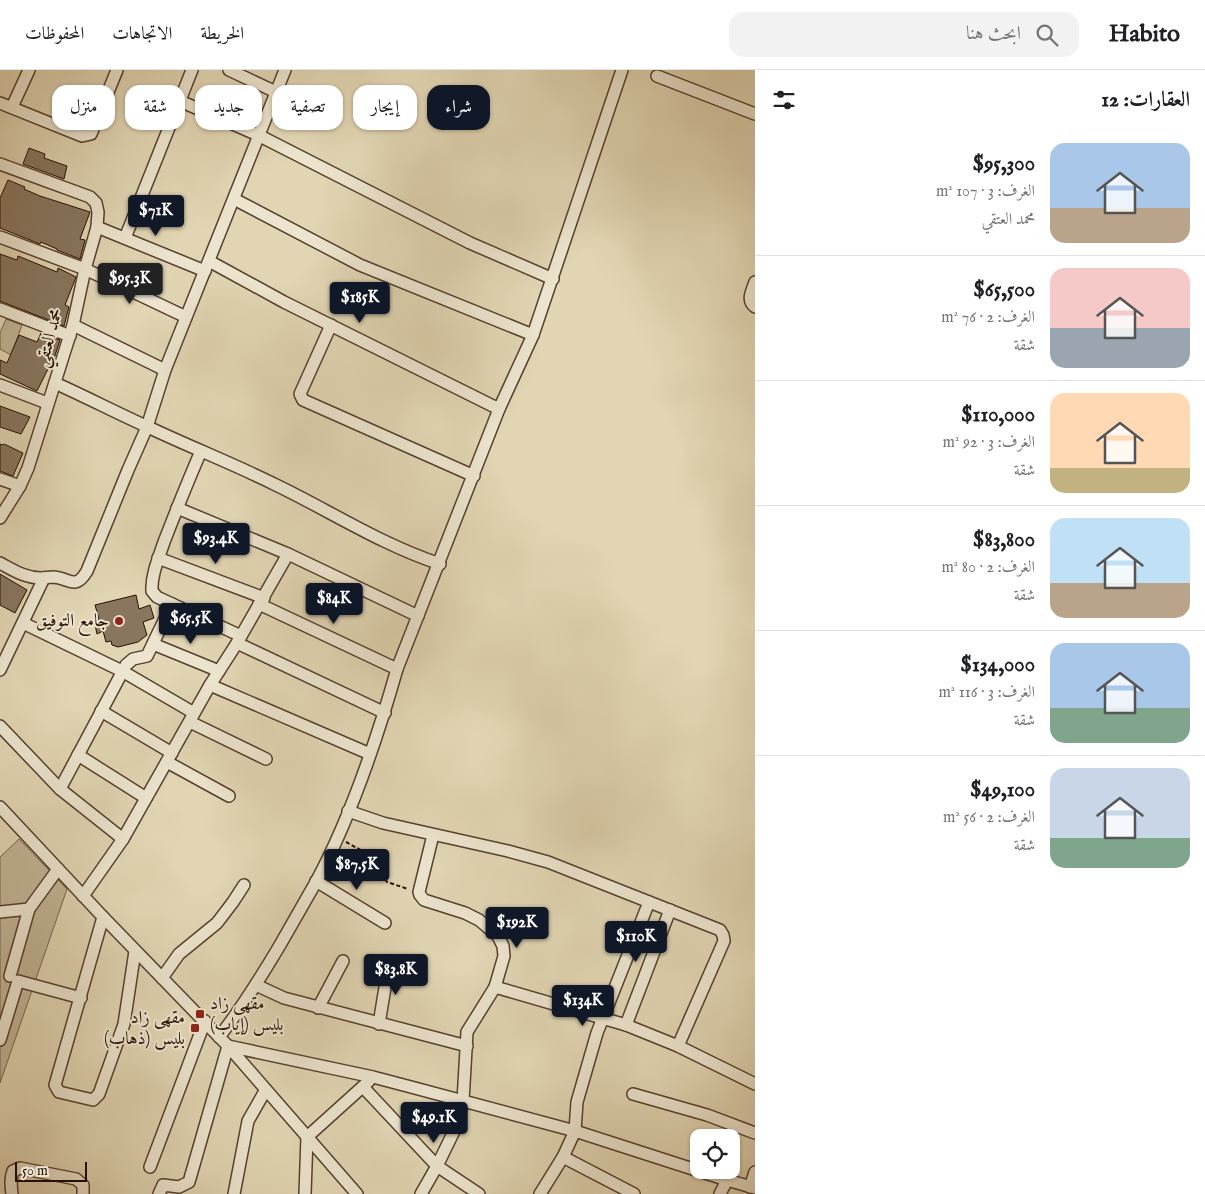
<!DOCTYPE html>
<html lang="ar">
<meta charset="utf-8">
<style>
:root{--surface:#fff;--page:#f2f2f2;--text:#202124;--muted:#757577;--line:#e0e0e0;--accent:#111827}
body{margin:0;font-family:"IM FELL English",Amiri,serif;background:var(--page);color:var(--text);direction:rtl;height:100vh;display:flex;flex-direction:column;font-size:19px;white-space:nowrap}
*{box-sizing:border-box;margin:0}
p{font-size:16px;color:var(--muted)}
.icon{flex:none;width:28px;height:28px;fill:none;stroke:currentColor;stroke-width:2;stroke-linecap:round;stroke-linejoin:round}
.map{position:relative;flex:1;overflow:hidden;direction:ltr}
.details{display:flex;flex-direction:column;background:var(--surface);width:450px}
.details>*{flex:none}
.hud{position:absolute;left:15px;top:15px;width:475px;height:45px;direction:rtl;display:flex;gap:10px}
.controls{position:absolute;left:690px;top:1059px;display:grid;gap:10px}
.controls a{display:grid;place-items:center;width:50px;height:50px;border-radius:10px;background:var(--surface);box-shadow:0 1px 4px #0004;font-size:25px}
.scale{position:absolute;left:15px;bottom:12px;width:72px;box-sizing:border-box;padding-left:5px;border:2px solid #270f02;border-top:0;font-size:14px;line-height:18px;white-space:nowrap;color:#270f02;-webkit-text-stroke:4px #ece4ce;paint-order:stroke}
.price{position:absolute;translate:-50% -42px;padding:0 11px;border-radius:5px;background:var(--accent);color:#fff;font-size:16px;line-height:32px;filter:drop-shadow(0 1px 2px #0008)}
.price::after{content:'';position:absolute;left:50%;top:30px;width:15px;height:11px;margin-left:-8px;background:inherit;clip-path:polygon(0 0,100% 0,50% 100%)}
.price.selected{background:#222;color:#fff}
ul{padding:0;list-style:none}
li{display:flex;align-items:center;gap:15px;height:125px;padding:0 15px}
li+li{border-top:1px solid var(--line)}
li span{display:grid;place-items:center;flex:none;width:140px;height:100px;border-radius:15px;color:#555}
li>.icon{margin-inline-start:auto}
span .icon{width:60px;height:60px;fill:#fffc;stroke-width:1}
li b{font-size:21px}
h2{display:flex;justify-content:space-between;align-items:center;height:60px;padding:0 15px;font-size:21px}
.tag{padding:0 18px;border-radius:15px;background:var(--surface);box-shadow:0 1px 4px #0004;font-size:18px;line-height:45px}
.tag.selected{background:var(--accent);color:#fff}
header{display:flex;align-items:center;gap:30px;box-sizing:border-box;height:70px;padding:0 25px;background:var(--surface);border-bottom:1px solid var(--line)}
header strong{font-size:24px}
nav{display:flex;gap:28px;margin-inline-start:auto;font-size:18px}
.search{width:350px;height:45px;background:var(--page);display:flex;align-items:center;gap:12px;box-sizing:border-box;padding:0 18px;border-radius:15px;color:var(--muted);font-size:19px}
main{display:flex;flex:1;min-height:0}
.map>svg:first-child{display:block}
.green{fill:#c1b395;stroke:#74614c}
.building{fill:#88765e;stroke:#270f02}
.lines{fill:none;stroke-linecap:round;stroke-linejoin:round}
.minor-casing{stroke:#56402e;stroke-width:14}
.path{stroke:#270f02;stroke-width:2;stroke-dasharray:4 2.5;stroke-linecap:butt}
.minor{stroke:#ece4ce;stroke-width:11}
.poi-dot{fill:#8f2418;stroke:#ece4ce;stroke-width:2}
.labels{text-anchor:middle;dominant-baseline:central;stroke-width:4;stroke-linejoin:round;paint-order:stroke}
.street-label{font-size:18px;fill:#270f02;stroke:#ece4ce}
.poi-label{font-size:18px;fill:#270f02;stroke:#ece4ce;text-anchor:end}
</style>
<header>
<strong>Habito</strong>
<div class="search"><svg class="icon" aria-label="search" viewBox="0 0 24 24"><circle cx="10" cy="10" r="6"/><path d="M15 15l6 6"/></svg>ابحث هنا</div>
<nav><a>الخريطة</a><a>الاتجاهات</a><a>المحفوظات</a></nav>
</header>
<main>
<section class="details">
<h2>العقارات: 12<svg class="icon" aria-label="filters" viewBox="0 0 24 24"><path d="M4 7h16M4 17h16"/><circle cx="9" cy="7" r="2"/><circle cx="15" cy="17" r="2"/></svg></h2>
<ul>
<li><span style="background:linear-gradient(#a9c7e8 65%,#b9a48a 0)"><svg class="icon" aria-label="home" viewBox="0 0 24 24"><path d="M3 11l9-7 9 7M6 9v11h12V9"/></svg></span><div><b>$95,300</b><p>الغرف: 3 · 107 m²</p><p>محمد العتقي</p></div></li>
<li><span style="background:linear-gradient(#f6c9c9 60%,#9aa5b1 0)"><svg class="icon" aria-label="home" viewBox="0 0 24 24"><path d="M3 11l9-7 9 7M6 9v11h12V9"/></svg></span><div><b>$65,500</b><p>الغرف: 2 · 76 m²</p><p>شقة</p></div></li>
<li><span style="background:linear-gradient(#ffd9b3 75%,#c2b280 0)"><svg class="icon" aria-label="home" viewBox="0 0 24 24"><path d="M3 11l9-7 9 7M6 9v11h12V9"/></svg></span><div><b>$110,000</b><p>الغرف: 3 · 92 m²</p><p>شقة</p></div></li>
<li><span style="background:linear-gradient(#bfe0f5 65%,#b9a48a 0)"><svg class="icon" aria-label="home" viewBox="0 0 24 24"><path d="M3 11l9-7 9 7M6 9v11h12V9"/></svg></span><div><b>$83,800</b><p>الغرف: 2 · 80 m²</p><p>شقة</p></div></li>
<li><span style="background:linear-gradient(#a9c7e8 65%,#7fa58c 0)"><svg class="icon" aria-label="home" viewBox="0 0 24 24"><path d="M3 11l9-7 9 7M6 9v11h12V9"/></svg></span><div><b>$134,000</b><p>الغرف: 3 · 116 m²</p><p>شقة</p></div></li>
<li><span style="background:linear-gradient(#c9d6e8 70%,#7fa58c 0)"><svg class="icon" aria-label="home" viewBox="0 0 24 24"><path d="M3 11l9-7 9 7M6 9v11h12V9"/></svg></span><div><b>$49,100</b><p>الغرف: 2 · 56 m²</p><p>شقة</p></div></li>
</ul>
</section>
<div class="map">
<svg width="755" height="1124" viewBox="0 0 755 1124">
<rect width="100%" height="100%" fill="#e1d5b3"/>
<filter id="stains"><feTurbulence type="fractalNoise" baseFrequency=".004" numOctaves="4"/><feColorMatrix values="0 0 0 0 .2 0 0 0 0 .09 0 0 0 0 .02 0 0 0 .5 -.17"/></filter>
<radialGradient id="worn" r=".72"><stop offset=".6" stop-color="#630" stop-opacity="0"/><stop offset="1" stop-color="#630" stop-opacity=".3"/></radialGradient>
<g class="green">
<polygon points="6,249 22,255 11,285 0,279 0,263"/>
<polygon points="19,769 67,819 0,1013 0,787"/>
</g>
<g class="building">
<polygon points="29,78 45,84 44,88 67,96 64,109 23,94"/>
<polygon points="8,110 25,117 24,119 40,126 90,142 80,169 85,170 80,189 57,180 57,179 41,172 40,174 0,158 0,128"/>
<polygon points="0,184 17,190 18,186 57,202 58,198 76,207 65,235 69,237 64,256 0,231"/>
<polygon points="41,263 60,270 51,298 49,297 37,321 0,304 0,290 7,293 19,265 37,272"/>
<polygon points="0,336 30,347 21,364 0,357"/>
<polygon points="0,374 3,375 4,374 23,383 13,406 0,401"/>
<polygon points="0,504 27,520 15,543 0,535"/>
<polygon points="136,525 139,539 150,535 154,548 143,552 147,565 138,572 118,577 112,575 111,571 106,572 103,561 97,564 94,550 99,549 95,535"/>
</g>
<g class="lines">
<defs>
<g id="minor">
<polyline points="229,0 276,22"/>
<polyline points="657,6 755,44"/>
<polyline points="180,31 258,65 470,173 553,209"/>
<polyline points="0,33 82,66 91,64 117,0"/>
<polyline points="12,37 29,0"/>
<polyline points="0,94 90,127 96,133 98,142 97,157 85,199 73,255 28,398 20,416 0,448"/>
<polyline points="234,129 360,195 533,265"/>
<polyline points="97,157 205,201"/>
<polyline points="0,167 85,199 186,247"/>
<polyline points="125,168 192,0"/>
<polyline points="209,191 284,232 499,339"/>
<path d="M755,212C752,221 746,230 755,237"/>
<polyline points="0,239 70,266"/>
<polyline points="73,255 165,300"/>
<polyline points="331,255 300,324 303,330 474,406"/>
<path d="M55,313C86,327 117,343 148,357C190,377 234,394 276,415C330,441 382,475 440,494"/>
<polyline points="0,315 47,333"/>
<path d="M201,381C188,411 176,441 164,472C159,487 151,505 152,521L157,527L241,566"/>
<polyline points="0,409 20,416"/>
<polyline points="177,438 288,484 418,546"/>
<polyline points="158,488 264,528"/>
<path d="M0,493C13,500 25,508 41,508C45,508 49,507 53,507C70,508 75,521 87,501L128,400L147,357L165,300L285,0"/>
<polyline points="259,534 397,599"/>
<polyline points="23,553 122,601 194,643"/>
<polyline points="237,573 385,643"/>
<polyline points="153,574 219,601"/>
<polyline points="0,600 44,508"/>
<polyline points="210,615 370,684"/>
<polyline points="101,641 172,683"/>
<polyline points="190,652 266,689"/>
<polyline points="0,656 60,719 123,769"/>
<polyline points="78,685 146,728"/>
<polyline points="167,692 229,726"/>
<polyline points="60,719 126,595 133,589 147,586 172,534"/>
<polyline points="0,737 103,847 228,976 357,1124"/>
<polyline points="348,741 383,753 508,781 548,792 720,860 723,865 724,871 678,976"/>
<polyline points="316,811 385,853"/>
<polyline points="83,826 123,769 210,615 237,573 288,484"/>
<polyline points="0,842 29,839"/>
<polyline points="103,847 55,1015 59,1022 93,1030 99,1024 124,954 135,881"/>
<polyline points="10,906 29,839 58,799"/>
<polyline points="162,908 179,884 217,853 233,832 244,815"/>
<polyline points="256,915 284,928 467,976"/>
<polyline points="495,917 626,955 678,976 755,1014"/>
<polyline points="318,938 343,891"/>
<polyline points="379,954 389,893"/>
<polyline points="626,955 670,840"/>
<path d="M219,967C242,938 261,907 280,875C292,854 304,833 316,812C350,749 377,669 397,599L499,339L533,265L622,0"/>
<polyline points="0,970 18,911 81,928"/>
<polyline points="363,1017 437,1096 479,1124"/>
<polyline points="633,1024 707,1045 755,1063"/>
<polyline points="563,1087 634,1124"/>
<polyline points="150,1097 205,951"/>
<polyline points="750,1117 755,1102"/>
<path d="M12,1124C11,1116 10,1109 13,1101L20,1098L76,1109L83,1115V1124"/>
<polyline points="159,1124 163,1115 179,1117 189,1112 228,976 373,1007 411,1017 575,1061 727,1110 755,1118"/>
<polyline points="234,1124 248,1051 265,1021"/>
<polyline points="305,1124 307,1067 369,1011"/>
<polyline points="421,1124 437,1096 457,1055 463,1031 467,962 495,917 504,886 503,876 498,866 479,850 465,843 424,830 420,825 419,822 433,765"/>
<polyline points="540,1124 563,1087 575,1061 577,1032 597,963 649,832"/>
<polyline points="720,1124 727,1110"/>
</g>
</defs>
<use href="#minor" class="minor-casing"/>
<polyline class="path" points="346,772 379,790 382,795 383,806 387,812 408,819"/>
<use href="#minor" class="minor"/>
</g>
<g class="poi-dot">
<circle cx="119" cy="551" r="5"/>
<rect x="195" y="939" width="10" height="10" rx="2.5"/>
<rect x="190" y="953" width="10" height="10" rx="2.5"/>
</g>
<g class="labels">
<g class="street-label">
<text transform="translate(50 268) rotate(-74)">محمد العتقي</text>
</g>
<g class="poi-label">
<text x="109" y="551">جامع التوفيق</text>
<text x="210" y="934" text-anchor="start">مقهى زاد<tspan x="210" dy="21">بليس (إياب)</tspan></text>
<text x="185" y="948">مقهى زاد<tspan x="185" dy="21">بليس (ذهاب)</tspan></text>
</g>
</g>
<rect width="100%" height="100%" filter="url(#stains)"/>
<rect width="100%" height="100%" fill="url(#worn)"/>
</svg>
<div class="controls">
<a><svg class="icon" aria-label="locate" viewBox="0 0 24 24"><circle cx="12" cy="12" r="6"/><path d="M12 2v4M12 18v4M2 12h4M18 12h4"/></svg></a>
</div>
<div class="scale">50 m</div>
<b class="price" style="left:156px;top:167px">$71K</b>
<b class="price selected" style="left:130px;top:235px">$95.3K</b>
<b class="price" style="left:360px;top:254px">$185K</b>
<b class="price" style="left:216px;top:495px">$93.4K</b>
<b class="price" style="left:334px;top:555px">$84K</b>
<b class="price" style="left:191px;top:575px">$65.5K</b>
<b class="price" style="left:357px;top:821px">$87.5K</b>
<b class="price" style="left:517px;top:879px">$192K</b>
<b class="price" style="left:636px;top:893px">$110K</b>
<b class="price" style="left:396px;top:926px">$83.8K</b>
<b class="price" style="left:583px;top:957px">$134K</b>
<b class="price" style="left:434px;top:1074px">$49.1K</b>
<div class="hud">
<a class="tag selected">شراء</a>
<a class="tag">إيجار</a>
<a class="tag">تصفية</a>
<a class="tag">جديد</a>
<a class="tag">شقة</a>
<a class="tag">منزل</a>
</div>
</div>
</main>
